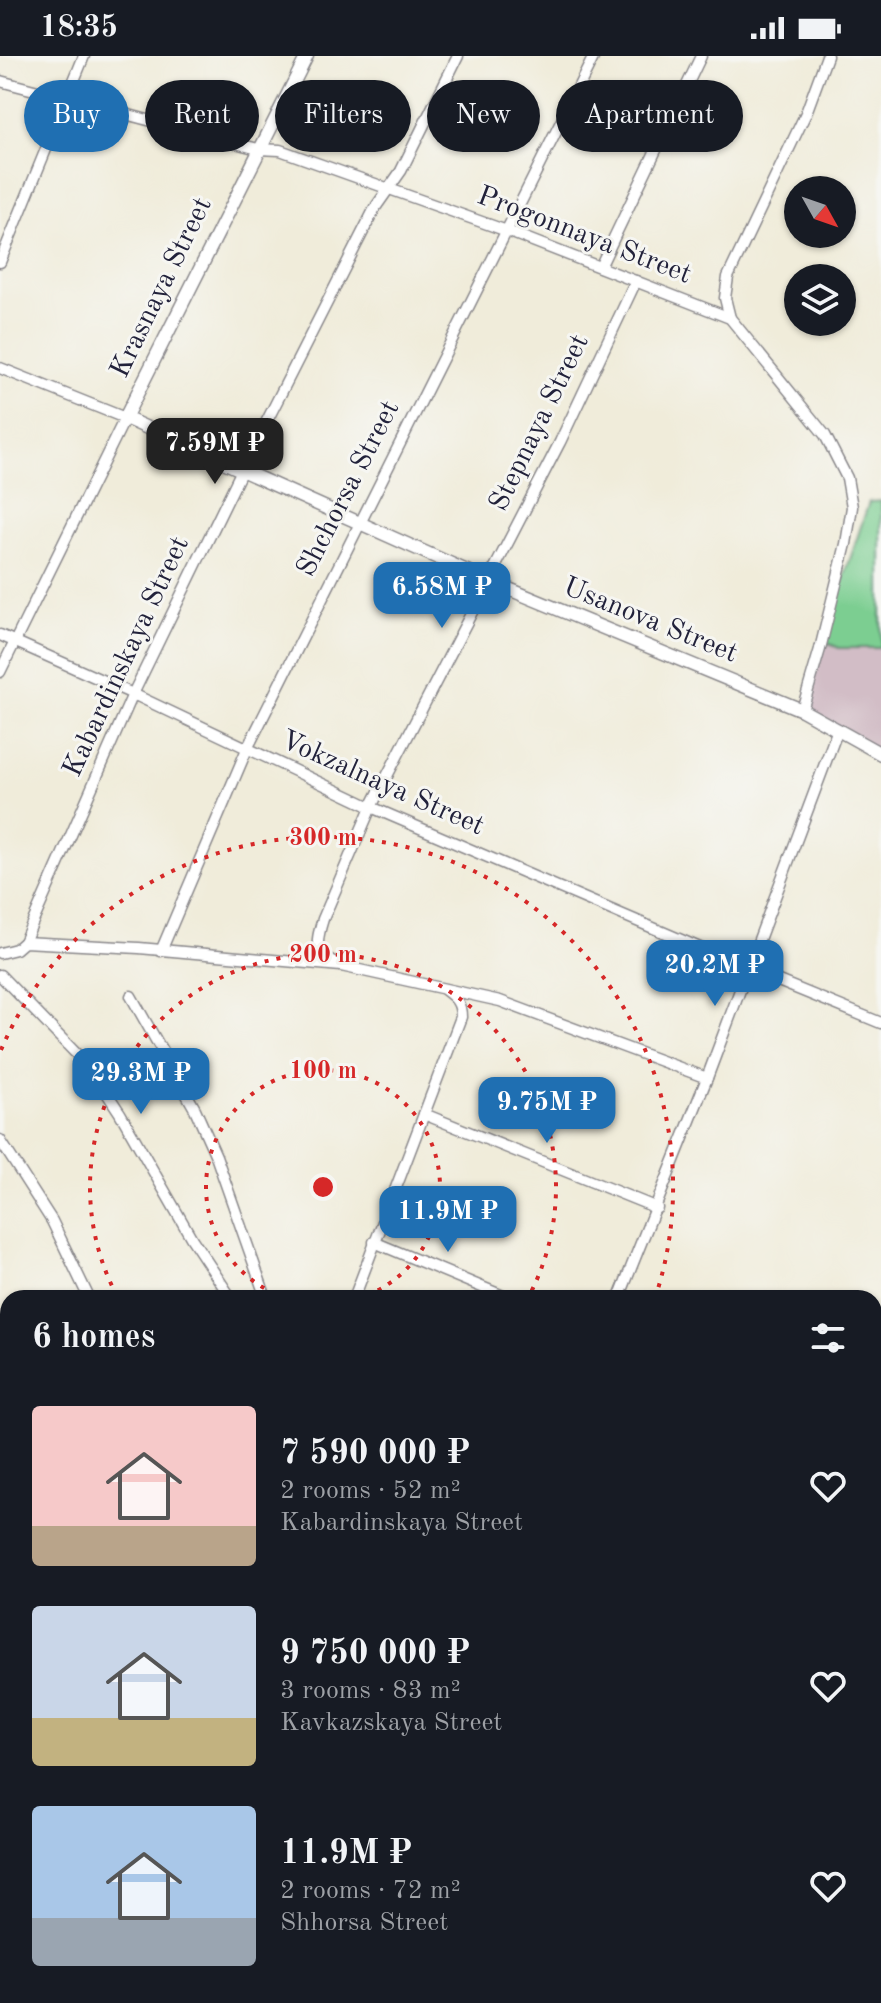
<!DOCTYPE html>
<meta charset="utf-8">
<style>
:root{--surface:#171b24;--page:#20242c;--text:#f1f3f6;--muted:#9ea1a6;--accent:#1f6fb2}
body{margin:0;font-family:"Old Standard TT",serif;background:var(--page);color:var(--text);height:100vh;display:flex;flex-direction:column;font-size:30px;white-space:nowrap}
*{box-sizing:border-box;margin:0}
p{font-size:26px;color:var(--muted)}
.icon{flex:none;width:44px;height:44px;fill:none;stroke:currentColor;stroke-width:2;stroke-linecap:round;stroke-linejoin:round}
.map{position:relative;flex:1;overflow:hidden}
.side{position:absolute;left:0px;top:1234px;width:882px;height:714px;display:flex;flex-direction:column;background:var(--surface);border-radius:24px 24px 0 0;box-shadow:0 2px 6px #0004}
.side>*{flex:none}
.guide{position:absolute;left:24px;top:24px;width:834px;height:72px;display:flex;gap:16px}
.needle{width:52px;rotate:130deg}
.fabs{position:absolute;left:784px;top:120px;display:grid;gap:16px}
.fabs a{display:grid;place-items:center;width:72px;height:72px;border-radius:50%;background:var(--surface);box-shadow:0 2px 6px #0004;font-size:40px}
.price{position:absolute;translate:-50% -68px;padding:0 18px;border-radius:16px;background:var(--accent);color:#fff;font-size:26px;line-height:52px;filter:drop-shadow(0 2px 4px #0008)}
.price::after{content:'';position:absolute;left:50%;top:48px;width:24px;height:18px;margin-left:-12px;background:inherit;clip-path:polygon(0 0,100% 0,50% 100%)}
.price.active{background:#222;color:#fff}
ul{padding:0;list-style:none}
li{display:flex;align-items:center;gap:24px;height:200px;padding:0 32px}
li span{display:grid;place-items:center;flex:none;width:224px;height:160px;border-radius:8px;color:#555}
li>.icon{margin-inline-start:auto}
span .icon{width:96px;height:96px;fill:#fffc;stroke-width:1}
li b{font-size:34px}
h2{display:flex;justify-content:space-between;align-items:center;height:96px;padding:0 32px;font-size:34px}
.chip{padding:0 28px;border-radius:36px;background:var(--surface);box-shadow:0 2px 6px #0004;font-size:28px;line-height:72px}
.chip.active{background:var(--accent);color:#fff}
.status{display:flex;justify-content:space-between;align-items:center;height:56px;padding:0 40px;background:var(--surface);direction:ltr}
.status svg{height:22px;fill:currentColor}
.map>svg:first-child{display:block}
.industrial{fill:#d2bdc6}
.green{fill:#7bce91;stroke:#4e7866;stroke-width:2}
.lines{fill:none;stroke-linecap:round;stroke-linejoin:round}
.minor-casing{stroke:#89878a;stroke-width:13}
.major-casing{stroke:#89878a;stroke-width:15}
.minor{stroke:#fff;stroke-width:10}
.major{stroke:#fff;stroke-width:12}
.ring{fill:none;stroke:#d62828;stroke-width:4;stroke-dasharray:4 8}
.labels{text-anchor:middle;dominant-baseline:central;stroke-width:6;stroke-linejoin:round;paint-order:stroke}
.street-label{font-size:28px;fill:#22223b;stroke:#f6f6f2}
.centre{fill:#d62828;stroke:#f6f6f2;stroke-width:4}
.ring-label{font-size:24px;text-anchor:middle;font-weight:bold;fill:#d62828;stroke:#f6f6f2;stroke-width:6;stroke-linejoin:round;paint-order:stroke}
</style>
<div class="status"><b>18:35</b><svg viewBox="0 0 49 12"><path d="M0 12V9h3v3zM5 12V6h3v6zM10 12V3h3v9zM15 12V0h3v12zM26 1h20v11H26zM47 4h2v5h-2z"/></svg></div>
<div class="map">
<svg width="881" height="1947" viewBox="0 0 881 1947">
<rect width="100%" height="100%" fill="#f6f6f2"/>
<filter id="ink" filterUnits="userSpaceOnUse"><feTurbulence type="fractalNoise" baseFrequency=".0125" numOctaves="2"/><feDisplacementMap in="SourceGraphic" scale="16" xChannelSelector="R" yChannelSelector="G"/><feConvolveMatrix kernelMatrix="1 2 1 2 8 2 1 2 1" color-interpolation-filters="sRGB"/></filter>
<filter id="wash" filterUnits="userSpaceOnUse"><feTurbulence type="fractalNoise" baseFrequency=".006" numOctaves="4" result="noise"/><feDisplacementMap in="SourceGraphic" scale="32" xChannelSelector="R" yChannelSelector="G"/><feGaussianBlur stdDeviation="1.8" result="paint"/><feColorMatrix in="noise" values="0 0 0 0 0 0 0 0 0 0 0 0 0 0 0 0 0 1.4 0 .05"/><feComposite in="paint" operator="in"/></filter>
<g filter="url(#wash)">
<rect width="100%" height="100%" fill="#f0ecda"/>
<polygon class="industrial" points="823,585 839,592 881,592 881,698 802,654"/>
<polygon class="green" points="881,445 881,592 839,592 823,585 869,446"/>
</g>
<g filter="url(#ink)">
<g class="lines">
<defs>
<g id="minor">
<polyline points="0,25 258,93 280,94 507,175 730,262 825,379 847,422 852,451 846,488 820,593 802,654"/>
<polyline points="0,206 84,0"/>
<polyline points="600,211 701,0"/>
<polyline points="730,262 725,242 728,221 806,57 827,0"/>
<polyline points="0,312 125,362 0,616"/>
<polyline points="0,579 133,638 371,751 749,913 881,967"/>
<polyline points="24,886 133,638 242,414 375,152 401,115 458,0"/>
<polyline points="161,895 247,693 594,0"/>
<polyline points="0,897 16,893 24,886 139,892 341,910 500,945 707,1022"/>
<path d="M341,910C315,897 314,891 323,863L371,751L560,386L636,225"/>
<polyline points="0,919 91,1013 120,1057 192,1183 231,1242"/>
<polyline points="131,940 195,1053 216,1100 266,1242"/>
<polyline points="424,1058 657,1152"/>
<polyline points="0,1084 52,1165 89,1242"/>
<polyline points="374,1186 508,1242"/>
<path d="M354,1242L461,961C461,947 456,942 445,934"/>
<polyline points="619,1242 707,1022 838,673"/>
<polyline points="874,1401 881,1403"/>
<polyline points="0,1486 8,1483"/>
<polyline points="874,1530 881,1512"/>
<polyline points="874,1537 881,1540"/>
<polyline points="874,1666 881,1668"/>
<polyline points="0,1808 8,1810"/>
<polyline points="0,1824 8,1827"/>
<polyline points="874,1841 881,1844"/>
<polyline points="0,1851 8,1857"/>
<polyline points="0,1922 8,1909"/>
<polyline points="119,1940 128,1947"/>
<polyline points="310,1940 329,1947"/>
<polyline points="369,1940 388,1947"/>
<polyline points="682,1940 702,1947"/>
<polyline points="710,1947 713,1940"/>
</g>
<polyline id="major" points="307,0 125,362 487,524 802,654 881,698"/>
</defs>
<use href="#minor" class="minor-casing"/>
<use href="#major" class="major-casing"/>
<use href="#minor" class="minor"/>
<use href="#major" class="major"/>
</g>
</g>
<g class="ring">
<path d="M286 1242A117 117 0 1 1 360 1242"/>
<path d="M117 1240A233 233 0 1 1 529 1240"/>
<path d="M1 994A350 350 0 0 1 656 1239"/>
</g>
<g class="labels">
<g class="street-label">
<text transform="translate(584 180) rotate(21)">Progonnaya Street</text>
<text transform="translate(162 232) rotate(-64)">Krasnaya Street</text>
<text transform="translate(540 367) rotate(-64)">Stepnaya Street</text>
<text transform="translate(349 433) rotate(-63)">Shchorsa Street</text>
<text transform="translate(650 565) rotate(22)">Usanova Street</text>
<text transform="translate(127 601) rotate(-65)">Kabardinskaya Street</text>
<text transform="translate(382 728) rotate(24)">Vokzalnaya Street</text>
</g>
</g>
<circle cx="323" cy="1131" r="12" class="centre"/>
<g class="ring-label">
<text x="323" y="789">300 m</text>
<text x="323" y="906">200 m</text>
<text x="323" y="1022">100 m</text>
</g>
</svg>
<div class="fabs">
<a><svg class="needle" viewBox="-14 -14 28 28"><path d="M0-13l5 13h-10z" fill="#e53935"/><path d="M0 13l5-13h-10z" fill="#9ea1a6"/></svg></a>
<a><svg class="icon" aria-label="layers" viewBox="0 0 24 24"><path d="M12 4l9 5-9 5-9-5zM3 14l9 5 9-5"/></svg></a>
</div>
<b class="price active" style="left:215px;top:430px">7.59M ₽</b>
<b class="price" style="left:442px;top:574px">6.58M ₽</b>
<b class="price" style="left:715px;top:952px">20.2M ₽</b>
<b class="price" style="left:141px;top:1060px">29.3M ₽</b>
<b class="price" style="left:547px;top:1089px">9.75M ₽</b>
<b class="price" style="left:448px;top:1198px">11.9M ₽</b>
<div class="guide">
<a class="chip active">Buy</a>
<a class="chip">Rent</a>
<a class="chip">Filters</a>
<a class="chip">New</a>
<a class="chip">Apartment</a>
</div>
<section class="side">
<h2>6 homes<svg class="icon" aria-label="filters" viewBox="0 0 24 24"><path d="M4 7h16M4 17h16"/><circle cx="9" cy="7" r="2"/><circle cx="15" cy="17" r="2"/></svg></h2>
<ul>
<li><span style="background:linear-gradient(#f6c9c9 75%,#b9a48a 0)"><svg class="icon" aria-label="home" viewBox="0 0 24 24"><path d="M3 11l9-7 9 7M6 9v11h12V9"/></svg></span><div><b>7 590 000 ₽</b><p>2 rooms · 52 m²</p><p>Kabardinskaya Street</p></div><svg class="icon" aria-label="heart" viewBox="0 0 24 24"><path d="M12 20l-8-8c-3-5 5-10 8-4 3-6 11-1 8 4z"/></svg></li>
<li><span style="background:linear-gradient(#c9d6e8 70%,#c2b280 0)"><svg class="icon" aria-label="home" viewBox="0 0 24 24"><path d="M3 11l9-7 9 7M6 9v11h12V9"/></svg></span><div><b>9 750 000 ₽</b><p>3 rooms · 83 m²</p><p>Kavkazskaya Street</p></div><svg class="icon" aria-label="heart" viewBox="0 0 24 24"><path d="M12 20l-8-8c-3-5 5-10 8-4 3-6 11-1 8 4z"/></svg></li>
<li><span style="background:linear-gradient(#a9c7e8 70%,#9aa5b1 0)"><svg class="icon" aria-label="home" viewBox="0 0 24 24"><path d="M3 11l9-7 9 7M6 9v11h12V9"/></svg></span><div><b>11.9M ₽</b><p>2 rooms · 72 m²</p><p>Shhorsa Street</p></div><svg class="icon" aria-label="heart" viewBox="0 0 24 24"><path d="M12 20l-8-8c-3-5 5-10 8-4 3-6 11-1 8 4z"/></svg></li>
</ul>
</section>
</div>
